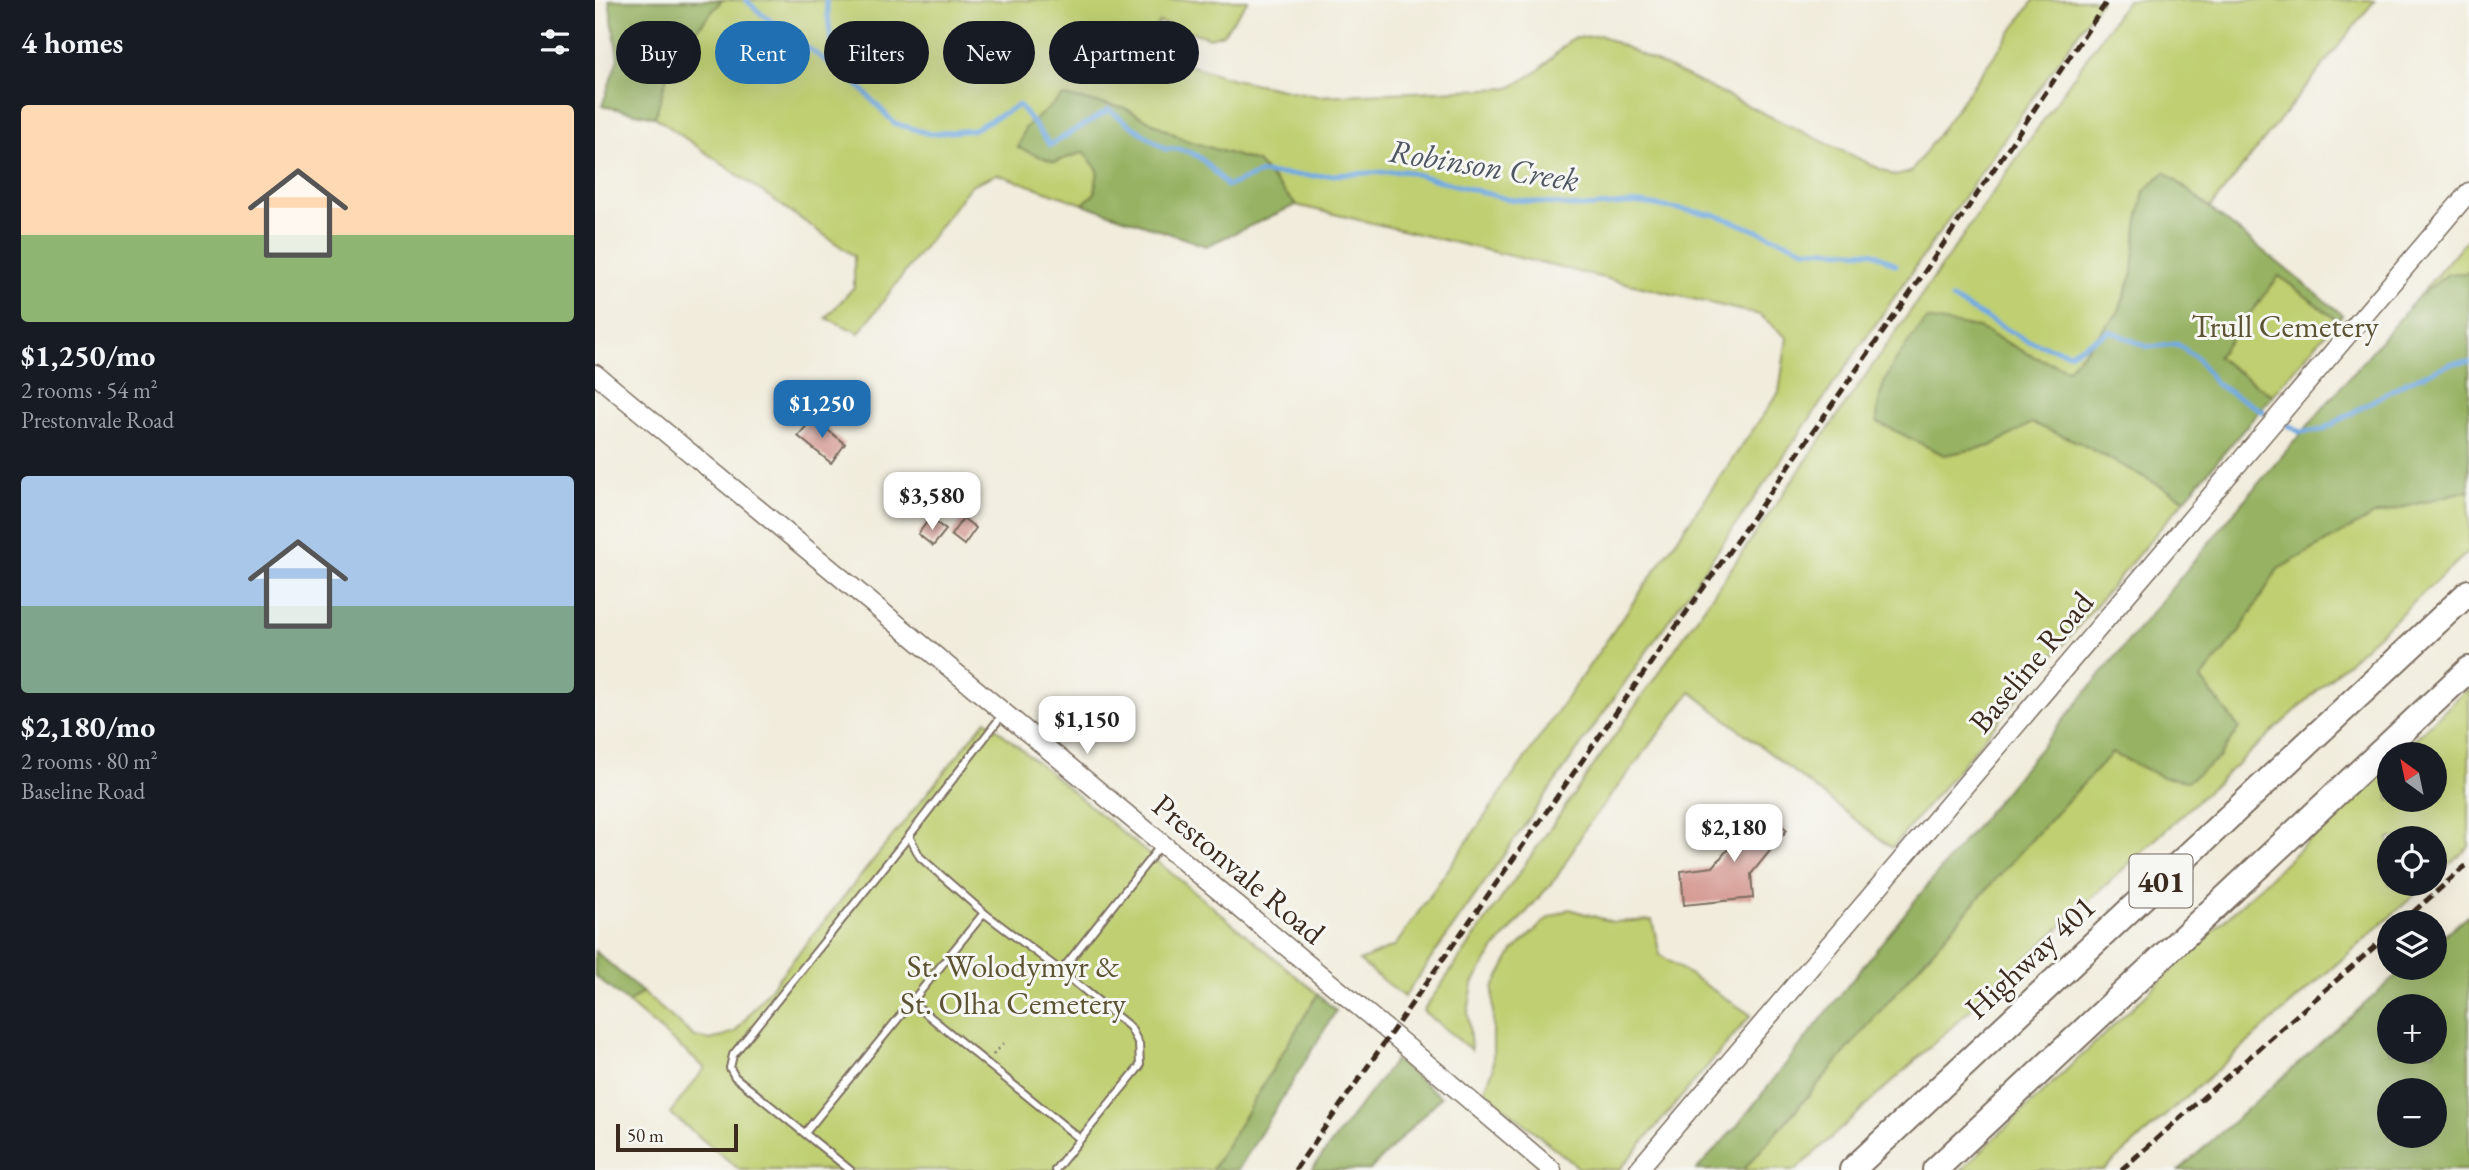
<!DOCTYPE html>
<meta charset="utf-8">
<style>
:root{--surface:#171b24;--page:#20242c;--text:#f1f3f6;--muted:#9ea1a6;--accent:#1f6fb2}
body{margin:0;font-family:"EB Garamond",serif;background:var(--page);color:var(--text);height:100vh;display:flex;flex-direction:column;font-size:26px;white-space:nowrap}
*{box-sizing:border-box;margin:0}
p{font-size:23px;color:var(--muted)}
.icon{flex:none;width:38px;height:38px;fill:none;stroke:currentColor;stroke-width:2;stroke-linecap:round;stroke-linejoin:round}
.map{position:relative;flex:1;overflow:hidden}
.panel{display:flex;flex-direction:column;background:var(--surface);width:595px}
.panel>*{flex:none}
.top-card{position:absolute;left:21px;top:21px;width:665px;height:63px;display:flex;gap:14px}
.needle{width:46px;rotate:327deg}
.controls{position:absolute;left:1782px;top:742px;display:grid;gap:14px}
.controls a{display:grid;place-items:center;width:70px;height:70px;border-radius:50%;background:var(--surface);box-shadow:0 7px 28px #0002;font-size:35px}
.scale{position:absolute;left:21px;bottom:18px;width:122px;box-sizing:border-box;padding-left:7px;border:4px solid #3b2a1e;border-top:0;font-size:19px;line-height:24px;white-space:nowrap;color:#3b2a1e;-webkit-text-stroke:5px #f6f6f2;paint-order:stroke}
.price{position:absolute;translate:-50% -60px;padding:0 16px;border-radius:14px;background:#fff;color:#222;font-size:23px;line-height:46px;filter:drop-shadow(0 2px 4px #0008)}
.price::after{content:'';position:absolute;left:50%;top:42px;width:21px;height:16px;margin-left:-10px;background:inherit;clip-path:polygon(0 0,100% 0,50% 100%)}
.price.selected{background:var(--accent);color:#fff}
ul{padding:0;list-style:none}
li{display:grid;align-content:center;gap:14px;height:371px;padding:0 21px}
li span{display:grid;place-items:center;height:217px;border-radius:7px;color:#555}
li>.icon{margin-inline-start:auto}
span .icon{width:126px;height:126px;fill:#fffc;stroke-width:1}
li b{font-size:30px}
h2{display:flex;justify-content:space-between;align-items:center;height:84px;padding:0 21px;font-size:30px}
.tag{padding:0 24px;border-radius:32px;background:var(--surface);box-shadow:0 7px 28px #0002;font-size:24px;line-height:63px}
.tag.selected{background:var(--accent);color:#fff}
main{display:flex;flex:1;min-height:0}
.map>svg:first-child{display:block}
.green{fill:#bfcf71;stroke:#7d7c48;stroke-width:2}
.forest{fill:#97b263;stroke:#696e40;stroke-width:2;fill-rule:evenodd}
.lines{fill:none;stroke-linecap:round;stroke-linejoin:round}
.stream{stroke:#72aae1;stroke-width:5}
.building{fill:#d69c95}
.lane-casing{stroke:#7b6e60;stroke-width:10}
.secondary-casing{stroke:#7b6e60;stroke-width:21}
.highway-casing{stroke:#7b6e60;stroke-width:28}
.path{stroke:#7b6e60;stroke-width:2.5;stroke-dasharray:2 5;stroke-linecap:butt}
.lane{stroke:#fff;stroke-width:6}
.secondary{stroke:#fff;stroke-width:18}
.highway{stroke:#fff;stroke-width:24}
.rail{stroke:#3b2a1e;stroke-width:5;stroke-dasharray:10 5;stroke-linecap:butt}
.labels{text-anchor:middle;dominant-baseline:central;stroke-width:6;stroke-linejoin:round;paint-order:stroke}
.shield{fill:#f6f6f2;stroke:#73675e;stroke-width:2}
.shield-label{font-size:30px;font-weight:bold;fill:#3b2a1e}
.park-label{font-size:32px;fill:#5c5333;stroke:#f6f6f2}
.street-label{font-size:32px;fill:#3b2a1e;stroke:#f6f6f2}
.water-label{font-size:33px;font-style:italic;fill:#4e5762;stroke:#f6f6f2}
</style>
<main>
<section class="panel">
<h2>4 homes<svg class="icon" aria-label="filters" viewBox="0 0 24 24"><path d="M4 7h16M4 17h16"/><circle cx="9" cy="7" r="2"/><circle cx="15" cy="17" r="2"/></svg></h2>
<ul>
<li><span style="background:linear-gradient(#ffd9b3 60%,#8fb573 0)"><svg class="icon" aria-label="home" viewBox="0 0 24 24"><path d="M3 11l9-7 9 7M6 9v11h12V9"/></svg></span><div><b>$1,250/mo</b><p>2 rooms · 54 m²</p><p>Prestonvale Road</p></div></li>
<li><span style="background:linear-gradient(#a9c7e8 60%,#7fa58c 0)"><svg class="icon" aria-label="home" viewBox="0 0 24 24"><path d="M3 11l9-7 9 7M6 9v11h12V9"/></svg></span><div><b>$2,180/mo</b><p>2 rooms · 80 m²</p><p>Baseline Road</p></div></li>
</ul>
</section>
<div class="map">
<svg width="1874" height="1170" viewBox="0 0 1874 1170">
<rect width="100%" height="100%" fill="#f6f6f2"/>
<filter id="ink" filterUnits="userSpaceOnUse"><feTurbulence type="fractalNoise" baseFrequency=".0143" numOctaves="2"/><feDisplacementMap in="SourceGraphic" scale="14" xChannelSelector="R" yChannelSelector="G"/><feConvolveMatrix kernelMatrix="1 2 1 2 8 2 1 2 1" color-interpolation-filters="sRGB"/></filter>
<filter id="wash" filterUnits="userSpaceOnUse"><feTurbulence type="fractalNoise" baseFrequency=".00686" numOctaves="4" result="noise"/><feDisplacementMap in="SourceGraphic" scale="28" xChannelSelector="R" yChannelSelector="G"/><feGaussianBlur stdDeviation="1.57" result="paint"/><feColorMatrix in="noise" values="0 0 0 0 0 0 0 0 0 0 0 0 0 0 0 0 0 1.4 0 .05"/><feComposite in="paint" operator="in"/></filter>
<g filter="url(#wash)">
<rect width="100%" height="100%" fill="#f1ecdb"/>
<g class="green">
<polygon points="127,0 653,0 628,34 615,38 564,22 546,50 638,79 722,96 915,88 943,71 976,39 1005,35 1300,176 1316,172 1439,0 1506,0 1182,466 809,997 764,961 800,946 1184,392 1192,338 1165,315 701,205 662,162 590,140 530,108 459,162 489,152 503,170 500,193 488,204 402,174 376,185 264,333 231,318 259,287 259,256 60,117 77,59"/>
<polygon points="1532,0 1780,0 1615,208 1570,172 1550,191 1542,226 1538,273 1523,313 1473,369 1437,356 1384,328 1283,421 1349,455 1396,446 1437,423 1483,442 1590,499 1297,848 1096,692 990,829 962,877 901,947 878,983 873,1013 876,1050 828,1011"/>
<polygon points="1874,237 1874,273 1853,274 1823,297"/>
<polygon points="1684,276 1742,320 1677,396 1622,357"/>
<path d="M1874,490V551L1201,1170H1148C1199,1114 1247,1055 1297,997C1368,914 1442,833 1517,752L1567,777L1644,728L1606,679L1644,632L1683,569L1779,515Z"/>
<polygon points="1874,687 1874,847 1839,877 1839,838 1794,838 1794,884 1832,884 1509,1170 1366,1170 1794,764 1794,800 1839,800 1839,754 1804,754"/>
<polygon points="391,720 723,994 617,1170 145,1170 75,1113 110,1068 33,1003 47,992 100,1037 116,1040 140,1032"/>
<polygon points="974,909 1018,922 1057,920 1065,955 1156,1015 1026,1168 1022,1170 984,1168 889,1091 898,1070 898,988 918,951 953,918"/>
</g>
<g class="forest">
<polygon points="14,0 127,0 77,59 60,117 7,106 23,58"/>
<polygon points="468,96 530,108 590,140 662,162 701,205 611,246 488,204 500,193 503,170 489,152 459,162 423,148 430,128"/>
<path d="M1570,172L1748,315L1742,320L1684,276L1622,357L1677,396L1590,499L1483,442L1437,423L1396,446L1349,455L1282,422C1281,380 1307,350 1332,319L1384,328L1437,356L1473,369L1523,313L1538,273L1542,226L1549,191Z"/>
<path d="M1874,273V490L1779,515L1683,569L1644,632L1606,679L1644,728L1624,758L1593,781L1567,777L1517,753C1442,833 1368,914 1297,997C1247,1055 1199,1114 1148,1170H1101L1141,1127L1318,903L1645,505L1823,297L1853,274Z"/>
<path d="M1874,914V1170H1584L1810,968H1839V943ZM1839,1006V1052H1794V1006ZM1839,1090V1136H1794V1090Z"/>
<polygon points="0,951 47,992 33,1003 0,976"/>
<polygon points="723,994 741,1011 643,1170 617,1170"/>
<polygon points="800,1060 846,1097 775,1170 716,1170"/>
</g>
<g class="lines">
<g class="stream">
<path d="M151,0L164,12L261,83L299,123L335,134L377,130L424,105L455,145L514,110L570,149C602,146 613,165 632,186L666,173L717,176L809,171L912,199L987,207L1046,203L1121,215L1210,249L1277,252L1301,265"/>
<polyline points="231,0 236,41 259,81"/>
<polyline points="1357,299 1433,341 1474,353 1515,331 1553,347 1582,344 1602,358 1621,384 1669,412"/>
<polyline points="1693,425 1705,432 1727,430 1811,382 1858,363 1874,362"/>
</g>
</g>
<g id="blocks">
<g class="building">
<polygon points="218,418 250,444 236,463 203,436"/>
<polygon points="335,518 351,530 338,546 323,534"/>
<polygon points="368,518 381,528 369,545 356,535"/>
<polygon points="1164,807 1192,830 1156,874 1158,898 1089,905 1086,871 1118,867 1138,843 1136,840"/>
</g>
</g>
</g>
<g filter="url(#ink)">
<use href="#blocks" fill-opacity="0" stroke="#7b6e60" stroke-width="2"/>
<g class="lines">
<defs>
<g id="lane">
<polyline points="314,836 325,857 389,913 466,971"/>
<polyline points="318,1003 485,1139"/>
<polyline points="210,1133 389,913"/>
<polyline points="255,1170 140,1077 135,1068 138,1055 314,836 408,714"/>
<polyline points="460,1170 545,1066 544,1044 535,1027 466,971 566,845"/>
</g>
<g id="secondary">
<polyline points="0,374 797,1034 957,1170"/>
<polyline points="1043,1170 1874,192"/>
</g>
<g id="highway">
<polyline points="1257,1170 1874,592"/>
<polyline points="1340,1170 1874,669"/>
</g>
</defs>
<use href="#lane" class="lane-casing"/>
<use href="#secondary" class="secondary-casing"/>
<use href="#highway" class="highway-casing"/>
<polyline class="path" points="398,1055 409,1043"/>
<use href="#lane" class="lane"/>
<use href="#secondary" class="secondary"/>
<use href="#highway" class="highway"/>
<g class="rail">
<polyline points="1807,922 1874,863"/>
<polyline points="700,1170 1314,295 1513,0"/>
<polyline points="1526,1170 1794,934"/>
</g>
</g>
</g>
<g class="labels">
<rect class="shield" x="1534.5" y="854.5" width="63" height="53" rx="5"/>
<g class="shield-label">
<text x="1566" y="881">401</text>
</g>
<g class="park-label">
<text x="1690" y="326">Trull Cemetery</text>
<text x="418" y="966">St. Wolodymyr &amp;<tspan x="418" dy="37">St. Olha Cemetery</tspan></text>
</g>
<g class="street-label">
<text transform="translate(1436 662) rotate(-50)">Baseline Road</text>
<text transform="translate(644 869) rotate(40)">Prestonvale Road</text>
<text transform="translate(1435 957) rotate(-43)">Highway 401</text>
</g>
<g class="water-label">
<text transform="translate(889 165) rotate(9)">Robinson Creek</text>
</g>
</g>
</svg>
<div class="controls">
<a><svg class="needle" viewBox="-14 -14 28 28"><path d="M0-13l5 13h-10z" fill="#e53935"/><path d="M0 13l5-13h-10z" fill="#9ea1a6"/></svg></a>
<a><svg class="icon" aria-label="locate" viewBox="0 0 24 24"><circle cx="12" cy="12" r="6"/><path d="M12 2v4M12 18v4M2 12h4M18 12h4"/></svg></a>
<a><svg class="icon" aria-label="layers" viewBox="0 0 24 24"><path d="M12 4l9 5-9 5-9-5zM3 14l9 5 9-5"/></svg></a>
<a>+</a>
<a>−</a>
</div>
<div class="scale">50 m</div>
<b class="price selected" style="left:227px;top:440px">$1,250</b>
<b class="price" style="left:337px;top:532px">$3,580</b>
<b class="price" style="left:492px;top:756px">$1,150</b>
<b class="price" style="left:1139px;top:864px">$2,180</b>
<div class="top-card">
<a class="tag">Buy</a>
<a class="tag selected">Rent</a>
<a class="tag">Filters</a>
<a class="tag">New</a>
<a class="tag">Apartment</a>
</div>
</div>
</main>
